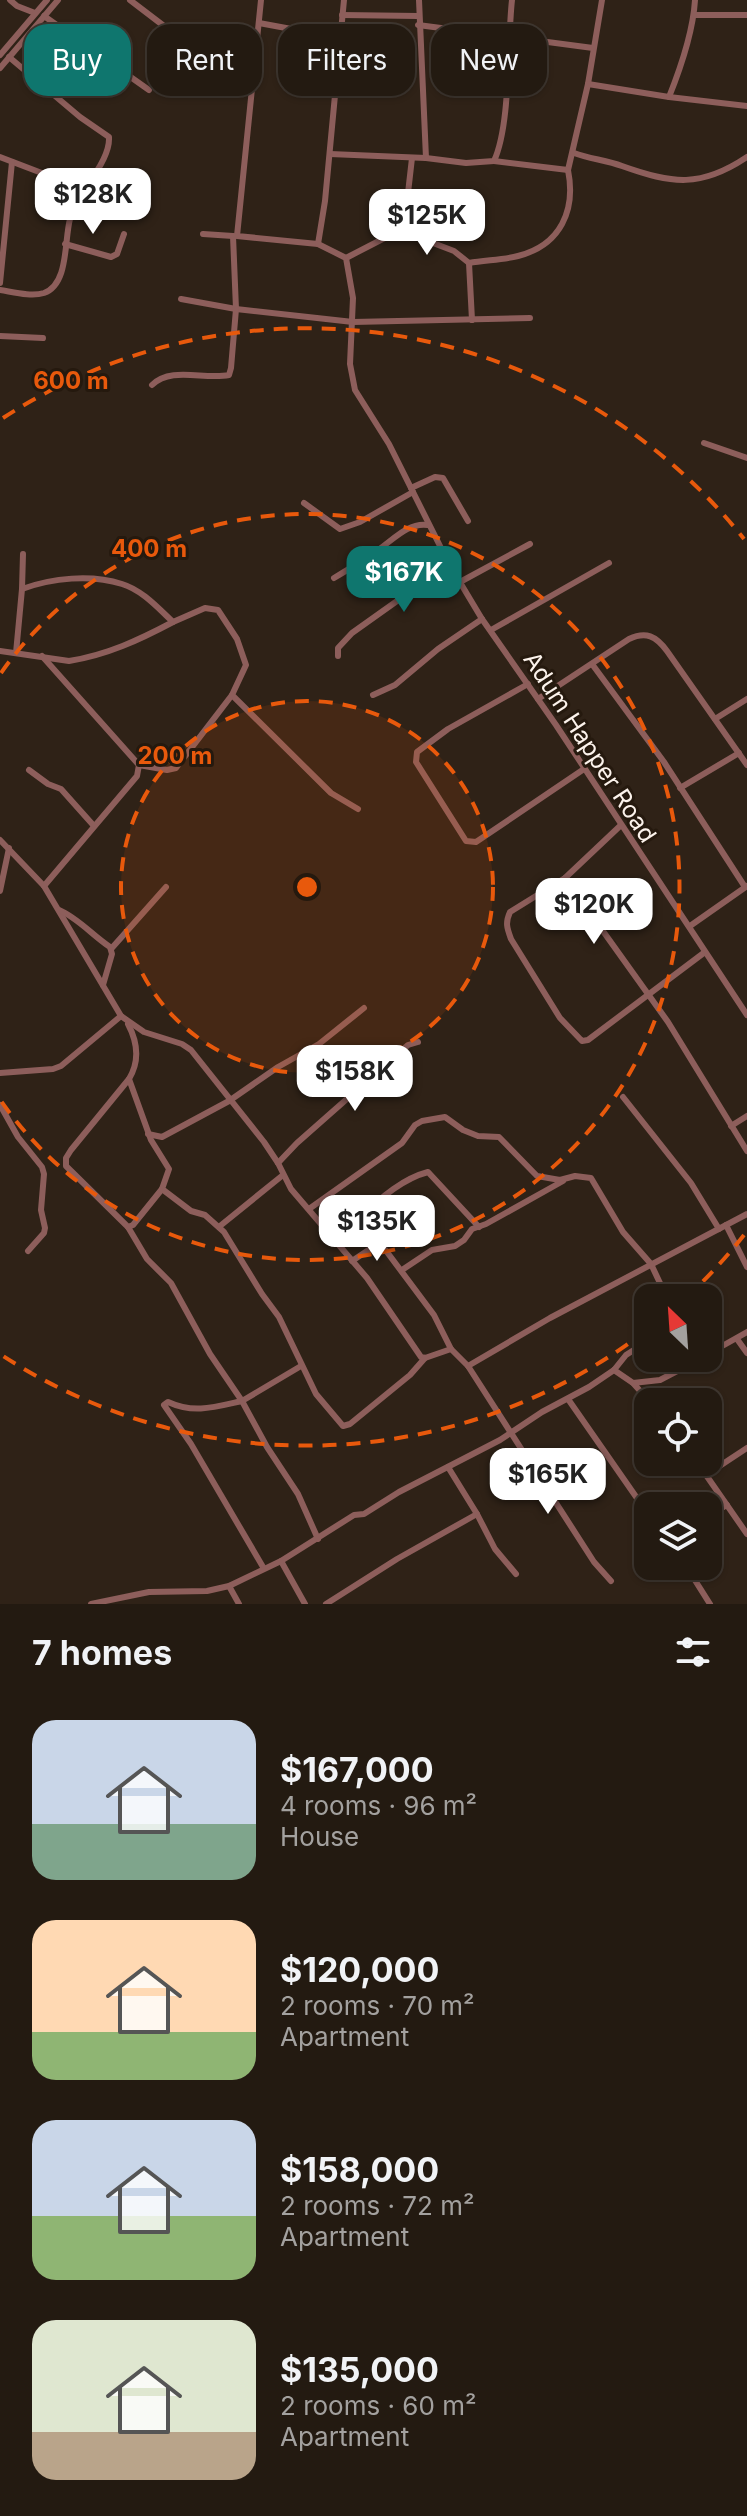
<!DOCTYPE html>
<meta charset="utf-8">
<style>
:root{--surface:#231a11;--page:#2b231a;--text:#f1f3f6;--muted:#a3a19f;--line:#403831;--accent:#0f766e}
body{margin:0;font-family:Inter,sans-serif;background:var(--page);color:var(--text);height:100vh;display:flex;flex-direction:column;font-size:30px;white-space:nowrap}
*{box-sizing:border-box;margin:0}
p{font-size:26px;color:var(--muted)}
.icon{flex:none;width:44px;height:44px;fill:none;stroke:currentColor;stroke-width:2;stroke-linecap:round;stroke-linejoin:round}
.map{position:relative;height:1604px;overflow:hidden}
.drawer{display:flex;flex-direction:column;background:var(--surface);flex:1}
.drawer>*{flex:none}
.top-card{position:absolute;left:24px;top:24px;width:700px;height:72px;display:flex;gap:16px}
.needle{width:52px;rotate:335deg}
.fabs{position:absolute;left:634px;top:1284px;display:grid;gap:16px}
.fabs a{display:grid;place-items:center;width:88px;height:88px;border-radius:16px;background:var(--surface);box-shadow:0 2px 6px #0004,0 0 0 2px var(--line);font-size:40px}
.price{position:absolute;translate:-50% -68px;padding:0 18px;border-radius:16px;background:#fff;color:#222;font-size:26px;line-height:52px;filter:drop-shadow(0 2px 4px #0008)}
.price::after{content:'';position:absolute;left:50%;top:48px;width:24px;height:18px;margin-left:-12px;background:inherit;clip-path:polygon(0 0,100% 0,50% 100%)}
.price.on{background:var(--accent);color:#fff}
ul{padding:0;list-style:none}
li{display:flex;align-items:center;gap:24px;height:200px;padding:0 32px}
li span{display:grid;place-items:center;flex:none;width:224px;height:160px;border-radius:24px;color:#555}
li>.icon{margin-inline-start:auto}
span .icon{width:96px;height:96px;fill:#fffc;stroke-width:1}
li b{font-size:34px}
h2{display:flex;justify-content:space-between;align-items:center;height:96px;padding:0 32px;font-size:34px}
.chip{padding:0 28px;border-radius:24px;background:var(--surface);box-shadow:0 2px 6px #0004,0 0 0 2px var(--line);font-size:28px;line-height:72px}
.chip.on{background:var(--accent);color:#fff}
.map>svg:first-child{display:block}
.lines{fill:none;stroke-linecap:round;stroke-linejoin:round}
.minor{stroke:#8d5e5b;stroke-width:6}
.ring{fill:none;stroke:#e8590c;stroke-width:4;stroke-dasharray:14 10}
.labels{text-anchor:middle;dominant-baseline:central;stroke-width:6;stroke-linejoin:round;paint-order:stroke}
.street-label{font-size:24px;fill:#fcf3ec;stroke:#25190e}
.centre{fill:#e8590c;stroke:#25190e;stroke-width:4}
.ring-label{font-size:24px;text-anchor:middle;font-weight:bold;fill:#e8590c;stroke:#25190e;stroke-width:6;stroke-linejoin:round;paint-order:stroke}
</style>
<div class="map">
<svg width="747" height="1604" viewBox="0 0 747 1604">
<rect width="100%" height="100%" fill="#2f2217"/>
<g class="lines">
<g class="minor">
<polyline points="10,0 17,6 35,13"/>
<polyline points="130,0 164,26 187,39 193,51 194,62"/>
<polyline points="261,0 237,236 318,244 346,258 353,298 350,364 355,390 389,444 449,564 482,619 556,725 747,1015"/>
<polyline points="419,0 426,158"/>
<polyline points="602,0 588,84 669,97 747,106"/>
<polyline points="342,15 418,16"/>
<polyline points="694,15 747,15"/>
<polyline points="44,16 149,90"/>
<polyline points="259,23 340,38"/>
<polyline points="418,25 593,48"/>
<polyline points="0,55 47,0"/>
<polyline points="0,68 58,0"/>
<path d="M669,97C681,67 693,33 695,0"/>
<path d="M574,153C590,159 606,160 622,166C672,184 701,188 747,157"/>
<path d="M330,154L426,158L466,163L494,161C511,124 507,44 512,0"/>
<path d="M0,157L47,175L87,185C97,172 110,153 109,137L80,117L9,57"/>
<polyline points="494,161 568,170 588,84"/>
<polyline points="404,228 412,235 454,251 469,263"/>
<polyline points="203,234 233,236"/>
<polyline points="65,244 111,257 117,254 124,234"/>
<polyline points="318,244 325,201 344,0"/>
<polyline points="346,258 404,228 412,158"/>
<polyline points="0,283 12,162"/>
<path d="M0,290C13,292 31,297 44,293C69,284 64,241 70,219C74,207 80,196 87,185"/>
<polyline points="181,299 236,309 353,322 530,318"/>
<path d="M472,320L469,263C485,260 503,260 518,256C561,245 576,210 568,170"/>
<polyline points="0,336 43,338"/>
<path d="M152,385C171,366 204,380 229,375L231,368L236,309L233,236"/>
<polyline points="704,443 747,458"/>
<polyline points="411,488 435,477 443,478 468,521"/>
<polyline points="304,503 340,529 360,522 413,492"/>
<path d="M334,578C349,569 364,560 378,550C393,540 408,522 428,525"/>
<polyline points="460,582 530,544"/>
<polyline points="22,589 23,554"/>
<polyline points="491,630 609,563"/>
<path d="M0,651L69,661C107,655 139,640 173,622"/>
<path d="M16,653L22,589C52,578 91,574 122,584C142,590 158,608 173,622L205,608L218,610L237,639L246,665L232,695L331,793L358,809"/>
<polyline points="42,656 139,765 167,770 176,768 232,695"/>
<polyline points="338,656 338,648 352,633 449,564"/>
<polyline points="592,664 664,762 745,887"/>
<polyline points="528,684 448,729 417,752 416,762 466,841 476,842 584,769"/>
<polyline points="373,695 395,685 438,649 482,619"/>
<path d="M538,699L629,639C646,631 656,636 667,651L747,765"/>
<polyline points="715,719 747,699"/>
<polyline points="29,770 48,784 61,789 94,826"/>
<polyline points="680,788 739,753"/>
<path d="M620,826L565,878L510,912C505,923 507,928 511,939L560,1018L582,1041L588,1040L705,952"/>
<polyline points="0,840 44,886 121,1016 144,1032 182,1044 191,1050 264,1142 278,1163 291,1189 367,1278 421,1357 425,1358 451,1349 468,1366 594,1562 611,1581"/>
<polyline points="565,878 668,1022 747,1151"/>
<polyline points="44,886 137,776 139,765"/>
<polyline points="0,891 9,848"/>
<path d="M59,910C78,918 92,935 110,947L112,954L103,985"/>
<polyline points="690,926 747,886"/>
<polyline points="111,949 166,887"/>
<path d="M128,1024C138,1043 140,1061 129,1079L151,1140L169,1169L162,1189L191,1211L205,1215L224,1232L262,1294L279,1317L316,1394L343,1426L350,1424L410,1375L425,1358"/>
<polyline points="0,1073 53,1069 61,1066 121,1016"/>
<polyline points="129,1079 71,1150 66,1158 66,1166 128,1227 133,1225 162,1189"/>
<polyline points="623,1097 691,1183 719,1229"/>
<polyline points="0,1105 18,1137 42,1167 44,1174 41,1210 45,1228 44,1233 28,1251"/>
<polyline points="731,1126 747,1116"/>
<polyline points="148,1134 162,1137 229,1101 278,1067 319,1044 364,1008"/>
<polyline points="278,1163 297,1143 408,1045 418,1042"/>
<polyline points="309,1209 402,1143 415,1125 422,1121 445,1117 463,1130 478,1136 499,1137 537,1176 560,1180 575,1176 591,1178 623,1232 651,1264 667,1298"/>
<polyline points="726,1225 747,1267"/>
<polyline points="220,1226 283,1175"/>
<path d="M128,1227L147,1259L171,1283L210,1354L242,1401C215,1407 194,1414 168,1402L164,1405L191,1444L263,1567"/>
<path d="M379,1243L365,1223V1215C380,1197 405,1178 428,1172L479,1227"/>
<polyline points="352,1261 379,1243 381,1244 434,1315 451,1349"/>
<polyline points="402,1270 432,1250 455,1246 464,1240 472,1229 486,1224 563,1181"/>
<polyline points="737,1339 747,1353"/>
<polyline points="708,1354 747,1332"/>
<polyline points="301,1366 242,1401 267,1447 298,1494 318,1539"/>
<polyline points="468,1366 550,1318 747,1214"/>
<polyline points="614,1370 633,1383 650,1402"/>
<polyline points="633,1383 660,1380 702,1358"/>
<polyline points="568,1399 648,1514"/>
<polyline points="697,1462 747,1534"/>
<polyline points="706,1475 747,1448"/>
<polyline points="477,1514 495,1549 516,1574"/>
<polyline points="708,1516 727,1505"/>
<polyline points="281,1561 305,1604"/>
<polyline points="686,1566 710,1604"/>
<polyline points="229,1586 239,1604"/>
<polyline points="91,1604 149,1592 207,1591 229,1586 281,1561 354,1515 364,1514 399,1492 500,1440 542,1412 589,1387 614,1370 626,1355 648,1341"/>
<polyline points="326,1604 397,1559 477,1514 448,1467"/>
</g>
</g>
<circle cx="307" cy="887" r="186" fill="#e8590c" fill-opacity=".12"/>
<g class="ring">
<circle cx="307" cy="887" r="186"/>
<path d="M1 673A373 373 0 1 1 1 1101"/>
<path d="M744 1235A559 559 0 0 1 688 1296M647 1330A559 559 0 0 1 3 1356M3 418A559 559 0 0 1 744 539"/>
</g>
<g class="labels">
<g class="street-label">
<text transform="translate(590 747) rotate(57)">Adum Happer Road</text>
</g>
</g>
<circle cx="307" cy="887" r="12" class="centre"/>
<g class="ring-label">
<text x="71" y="389">600 m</text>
<text x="149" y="557">400 m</text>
<text x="175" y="764">200 m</text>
</g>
</svg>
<div class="fabs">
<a><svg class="needle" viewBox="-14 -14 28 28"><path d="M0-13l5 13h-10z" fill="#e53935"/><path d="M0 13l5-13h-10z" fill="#a3a19f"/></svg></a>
<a><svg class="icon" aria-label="locate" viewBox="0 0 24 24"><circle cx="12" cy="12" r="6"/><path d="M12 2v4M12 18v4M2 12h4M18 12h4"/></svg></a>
<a><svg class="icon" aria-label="layers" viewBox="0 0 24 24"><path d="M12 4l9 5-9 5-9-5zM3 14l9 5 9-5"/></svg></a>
</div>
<b class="price" style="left:93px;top:236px">$128K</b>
<b class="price" style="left:427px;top:257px">$125K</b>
<b class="price on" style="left:404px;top:614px">$167K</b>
<b class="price" style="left:594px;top:946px">$120K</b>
<b class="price" style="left:355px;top:1113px">$158K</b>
<b class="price" style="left:377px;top:1263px">$135K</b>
<b class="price" style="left:548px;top:1516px">$165K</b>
<div class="top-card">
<a class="chip on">Buy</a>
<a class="chip">Rent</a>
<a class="chip">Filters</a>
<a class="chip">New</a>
</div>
</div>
<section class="drawer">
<h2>7 homes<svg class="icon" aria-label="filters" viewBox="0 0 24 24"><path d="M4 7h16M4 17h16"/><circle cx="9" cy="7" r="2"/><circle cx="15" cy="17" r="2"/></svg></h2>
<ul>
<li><span style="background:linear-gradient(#c9d6e8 65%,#7fa58c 0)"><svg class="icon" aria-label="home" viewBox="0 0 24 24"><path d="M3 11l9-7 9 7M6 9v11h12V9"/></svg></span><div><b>$167,000</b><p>4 rooms · 96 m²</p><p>House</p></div></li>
<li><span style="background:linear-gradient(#ffd9b3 70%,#8fb573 0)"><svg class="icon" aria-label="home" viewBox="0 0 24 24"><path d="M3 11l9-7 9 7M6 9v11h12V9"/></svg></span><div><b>$120,000</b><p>2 rooms · 70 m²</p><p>Apartment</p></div></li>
<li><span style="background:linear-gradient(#c9d6e8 60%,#8fb573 0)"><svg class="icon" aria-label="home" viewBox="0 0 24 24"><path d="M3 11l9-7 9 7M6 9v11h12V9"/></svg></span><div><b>$158,000</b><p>2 rooms · 72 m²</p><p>Apartment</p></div></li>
<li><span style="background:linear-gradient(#dfe7d0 70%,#b9a48a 0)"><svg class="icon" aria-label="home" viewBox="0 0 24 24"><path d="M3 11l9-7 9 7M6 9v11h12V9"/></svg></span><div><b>$135,000</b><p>2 rooms · 60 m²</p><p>Apartment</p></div></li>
</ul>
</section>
